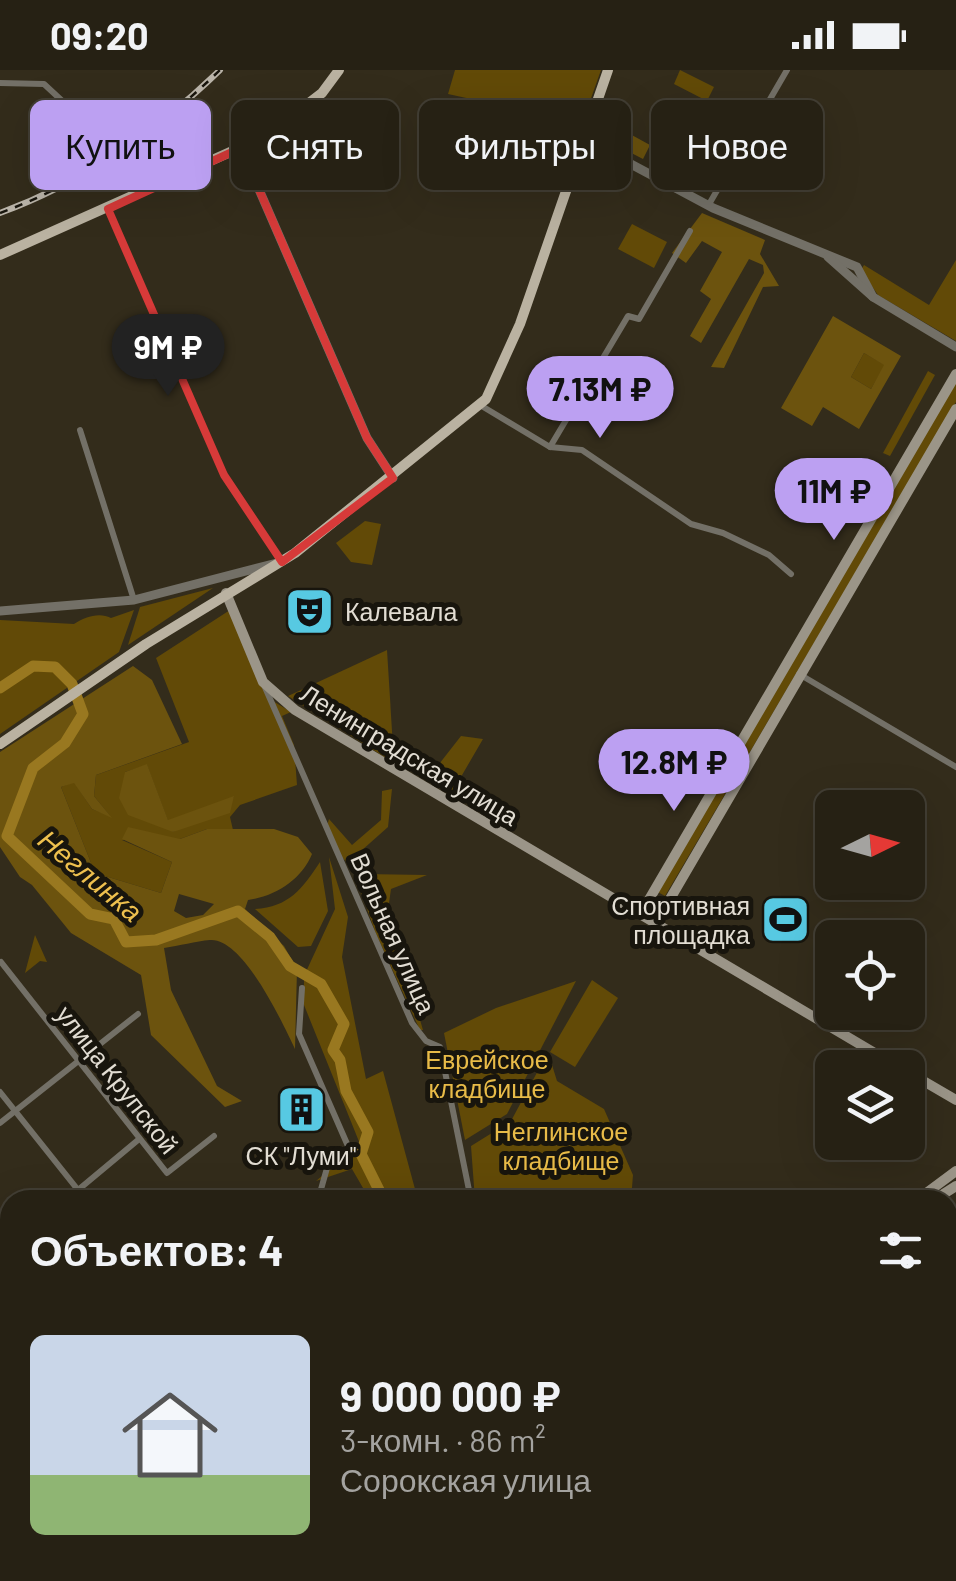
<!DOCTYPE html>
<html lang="ru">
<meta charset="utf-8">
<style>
:root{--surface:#262114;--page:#2e291d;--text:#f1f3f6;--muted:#a4a3a0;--line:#423e34;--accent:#bca0f2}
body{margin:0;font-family:Barlow,sans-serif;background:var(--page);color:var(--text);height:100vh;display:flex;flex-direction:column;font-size:38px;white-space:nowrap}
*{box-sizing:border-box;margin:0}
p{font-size:32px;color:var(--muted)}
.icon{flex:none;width:55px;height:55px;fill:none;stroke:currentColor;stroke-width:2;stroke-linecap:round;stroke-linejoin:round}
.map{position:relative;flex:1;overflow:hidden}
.side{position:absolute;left:0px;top:1120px;width:958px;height:392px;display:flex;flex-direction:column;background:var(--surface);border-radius:30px 30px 0 0;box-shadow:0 10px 40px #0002,0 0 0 2px var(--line)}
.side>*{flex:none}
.guide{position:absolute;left:30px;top:30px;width:898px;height:90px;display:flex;gap:20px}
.needle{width:65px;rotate:85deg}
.controls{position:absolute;left:815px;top:720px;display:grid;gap:20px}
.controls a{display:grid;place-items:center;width:110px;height:110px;border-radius:15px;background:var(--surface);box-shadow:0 10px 40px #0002,0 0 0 2px var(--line);font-size:50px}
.price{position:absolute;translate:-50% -85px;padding:0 22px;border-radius:35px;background:var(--accent);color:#111;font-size:32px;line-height:65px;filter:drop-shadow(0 2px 5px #0008)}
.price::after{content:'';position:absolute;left:50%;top:60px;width:30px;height:22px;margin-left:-15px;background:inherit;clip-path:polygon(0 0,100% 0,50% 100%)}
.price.on{background:#222;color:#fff}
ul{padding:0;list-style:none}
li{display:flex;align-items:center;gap:30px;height:250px;padding:0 30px}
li+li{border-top:2px solid var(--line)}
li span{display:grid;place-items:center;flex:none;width:280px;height:200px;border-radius:15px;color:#555}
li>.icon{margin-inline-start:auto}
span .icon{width:120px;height:120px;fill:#fffc;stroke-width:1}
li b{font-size:42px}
h2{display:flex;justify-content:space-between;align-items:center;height:120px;padding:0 30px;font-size:42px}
.chip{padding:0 35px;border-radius:15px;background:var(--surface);box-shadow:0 10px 40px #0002,0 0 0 2px var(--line);font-size:35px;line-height:90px}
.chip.on{background:var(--accent);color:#111}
.status{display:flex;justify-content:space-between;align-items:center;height:70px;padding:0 50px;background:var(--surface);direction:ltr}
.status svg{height:28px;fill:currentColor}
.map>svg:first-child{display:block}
.green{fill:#624a07;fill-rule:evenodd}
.forest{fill:#6c530e;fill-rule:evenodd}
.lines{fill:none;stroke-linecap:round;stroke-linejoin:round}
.river{stroke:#997820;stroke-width:11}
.minor{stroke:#737067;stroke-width:6}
.tertiary{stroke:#737067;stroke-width:9}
.secondary{stroke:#9b9588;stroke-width:10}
.primary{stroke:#bab2a1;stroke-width:10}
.rail-casing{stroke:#bab4a9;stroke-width:6}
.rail{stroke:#18150d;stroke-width:2.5;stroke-dasharray:8;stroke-linecap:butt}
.marked{fill:none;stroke:#d73a39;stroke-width:8;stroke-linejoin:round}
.labels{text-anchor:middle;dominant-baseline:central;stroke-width:10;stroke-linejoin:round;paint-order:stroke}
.poi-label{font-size:25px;fill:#e2ddd3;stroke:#18150d;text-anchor:start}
.street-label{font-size:25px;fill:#e2ddd3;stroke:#18150d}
.park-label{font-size:25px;fill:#e8bb48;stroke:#18150d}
.water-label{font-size:28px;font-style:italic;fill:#eec04e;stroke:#18150d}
</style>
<div class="status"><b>09:20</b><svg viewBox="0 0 49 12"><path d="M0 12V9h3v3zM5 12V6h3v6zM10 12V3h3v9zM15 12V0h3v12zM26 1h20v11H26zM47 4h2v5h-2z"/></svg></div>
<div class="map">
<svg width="956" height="1511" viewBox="0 0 956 1511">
<rect width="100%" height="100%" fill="#332c1b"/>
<g class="green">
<polygon points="455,0 601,0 577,68 563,63 557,66 512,38 448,24"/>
<polygon points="680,0 714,17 707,31 674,14"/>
<polygon points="632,154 667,172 654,198 618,179"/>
<polygon points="956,190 956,271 878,225 861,200 864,195 929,235"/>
<polygon points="864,283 885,295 871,319 851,307"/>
<polygon points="928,301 935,305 890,386 883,383"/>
<polygon points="956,312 956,332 665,826 656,821"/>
<polygon points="365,451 381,454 372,495 351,492 336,473"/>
<polygon points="213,518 128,575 140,537"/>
<path d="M134,540L119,582L0,664V550L74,554C85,547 99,542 111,548Z"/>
<path d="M230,540L273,631L291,642L282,646L294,675L297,715L240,735L230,747L233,760L207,759L180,769L122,770L172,792L161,823L95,803L61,717L74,712L92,739L110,746L94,726L96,705L189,672L156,588ZM147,695L168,751L234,727L173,762L125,702Z"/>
<polygon points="387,580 394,693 288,626"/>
<polygon points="461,666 483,669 458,712 486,728 480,737 434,710 436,698"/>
<polygon points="392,719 388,757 361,781 362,804 427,805 391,819 388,840 423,960 420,960 376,864 352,797 333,779 326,759 329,749 352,775 381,750 382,721"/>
<polygon points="329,787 348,847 342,887 366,1009 383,1001 415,1119 411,1130 370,1130 352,1099 316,1111 360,1074 304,935 304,906 335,839"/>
<path d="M320,792L328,841L311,876L298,877L255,839C289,837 302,819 320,792Z"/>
<polygon points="35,865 47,892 40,891 25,903"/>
<polygon points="592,910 618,928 575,997 550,982"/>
<polygon points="576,911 507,1044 465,1070 444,963 496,938"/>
<polygon points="548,982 557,1011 604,1039 633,1105 631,1130 475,1130 471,1076 511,1051"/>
</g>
<g class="forest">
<polygon points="607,35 623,40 619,58 650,75 643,89 602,68"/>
<polygon points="658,83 710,112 705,122 653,93"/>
<polygon points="702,143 765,170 760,184 779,216 763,217 724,298 711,297 764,203 763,195 749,189 701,273 690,266 711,229 700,221 722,182 702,171 686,193 672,183"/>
<path d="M833,246L901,286L859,359L823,337L812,356L781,338ZM864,283L884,295L871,319L851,307Z"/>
<path d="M133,596L152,610L182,674L96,705L94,726L112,748L92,739L74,713L61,717L95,803L161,823L172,792L122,769L128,757L180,769L207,759H274L298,767L312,784C301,810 276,826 248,830L245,839L284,876L297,899L295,979C283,954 243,867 210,870C196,871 179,876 164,878L171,920L217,1016L242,1031L225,1037L151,965L141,905L71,863L32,815L20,807L0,777V682ZM179,824L214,834L203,845L186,848L174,841Z"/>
<polygon points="147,694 168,750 234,726 230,743 173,762 128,745 119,728 125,702"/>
</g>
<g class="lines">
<g class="river">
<polyline points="0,618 33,596 55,597 72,614 83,644 65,673 33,698 7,766 90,844 114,849 126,872 156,870 238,841 270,867 290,896 321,914 344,954 333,980 340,990 346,1021 368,1062 361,1084 384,1130"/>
<polyline points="871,1502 886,1511"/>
</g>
<g class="minor">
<polyline points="0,13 44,14 72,40"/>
<polyline points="708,136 787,0"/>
<polyline points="108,139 224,405 281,491"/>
<polyline points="480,335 550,377 582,380 691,454 723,463 769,485 791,504"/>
<polyline points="80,360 134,530"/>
<polyline points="550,377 628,246 639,249 690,161"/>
<polyline points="799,604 956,697"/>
<polyline points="264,615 412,953 426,971 440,977 471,1130"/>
<polyline points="1,892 167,1103 214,1066"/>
<polyline points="302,918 299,964 348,1076 345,1085 327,1098 318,1130"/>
<polyline points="0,1022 86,1130"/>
<polyline points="0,1053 138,944"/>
<polyline points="78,1120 138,1070"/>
<polyline points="948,1376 956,1364"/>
<polyline points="430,1502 437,1511"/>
<polyline points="542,1502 549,1511"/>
<polyline points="858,1511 863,1502"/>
</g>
<g class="tertiary">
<polyline points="584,69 713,138 857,197 873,227"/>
<polyline points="241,78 367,368 393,408"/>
<polyline points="828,187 873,227 956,277"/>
<polyline points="0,541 134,530 277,493"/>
<polyline points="0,1397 10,1388"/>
<polyline points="76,1511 87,1502"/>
</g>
<g class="secondary">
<polyline points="226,523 263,612 295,640 900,998"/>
<polyline points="640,845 956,304"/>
<polyline points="656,853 956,339"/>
<polyline points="908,1002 956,1030"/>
<polyline points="917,1130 956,1101"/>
<polyline points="934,1130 956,1116"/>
<polyline points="948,1234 956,1220"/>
<polyline points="0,1260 10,1273"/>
<polyline points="192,1502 199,1511"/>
<polyline points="375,1511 387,1502"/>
<polyline points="716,1511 725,1502"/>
</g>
<g class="primary">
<polyline points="0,185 266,66 322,23 339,0"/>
<polyline points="0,674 146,574 295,483 486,329 520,254 608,0"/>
</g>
<defs>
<path id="rail" d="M0,143C84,112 156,62 220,0"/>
</defs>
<use href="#rail" class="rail-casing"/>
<use href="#rail" class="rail"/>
</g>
<path class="marked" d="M241,78L367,368L393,408L282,492L224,405L108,139Z"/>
<defs>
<symbol id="theatre-square" viewBox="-11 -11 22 22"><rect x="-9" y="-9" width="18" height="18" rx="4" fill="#57c9e2" stroke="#18150d"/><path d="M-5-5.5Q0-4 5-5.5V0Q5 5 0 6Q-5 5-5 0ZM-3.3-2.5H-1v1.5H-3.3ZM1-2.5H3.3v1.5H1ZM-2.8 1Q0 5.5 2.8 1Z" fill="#111"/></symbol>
<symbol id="stadium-square" viewBox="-11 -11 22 22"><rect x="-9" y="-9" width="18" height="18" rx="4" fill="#57c9e2" stroke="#18150d"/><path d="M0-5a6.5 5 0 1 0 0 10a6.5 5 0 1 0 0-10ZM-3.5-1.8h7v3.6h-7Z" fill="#111"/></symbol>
<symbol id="building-square" viewBox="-11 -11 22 22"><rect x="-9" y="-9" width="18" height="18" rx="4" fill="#57c9e2" stroke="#18150d"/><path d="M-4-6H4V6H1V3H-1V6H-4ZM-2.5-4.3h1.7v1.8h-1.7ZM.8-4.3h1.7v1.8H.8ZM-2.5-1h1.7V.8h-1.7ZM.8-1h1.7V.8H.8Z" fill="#111"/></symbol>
</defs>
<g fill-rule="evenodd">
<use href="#theatre-square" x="282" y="514" width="55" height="55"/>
<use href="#stadium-square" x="758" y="822" width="55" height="55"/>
<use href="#building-square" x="274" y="1012" width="55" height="55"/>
</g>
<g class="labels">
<g class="poi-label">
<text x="345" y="541">Калевала</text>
<text x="750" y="835" text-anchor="end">Спортивная<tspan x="750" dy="29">площадка</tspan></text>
<text x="301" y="1085" text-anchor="middle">СК "Луми"</text>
</g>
<g class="street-label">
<text transform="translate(410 684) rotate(31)">Ленинградская улица</text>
<text transform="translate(394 863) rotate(66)">Вольная улица</text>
<text transform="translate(118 1009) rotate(52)">улица Крупской</text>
</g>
<g class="park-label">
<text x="487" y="989">Еврейское<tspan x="487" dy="29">кладбище</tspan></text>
<text x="561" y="1061">Неглинское<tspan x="561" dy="29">кладбище</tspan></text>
</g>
<g class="water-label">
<text transform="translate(91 805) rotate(40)">Неглинка</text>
</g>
</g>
</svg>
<div class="controls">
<a><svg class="needle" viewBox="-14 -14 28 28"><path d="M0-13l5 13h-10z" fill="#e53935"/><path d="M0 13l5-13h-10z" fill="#a4a3a0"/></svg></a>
<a><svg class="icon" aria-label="locate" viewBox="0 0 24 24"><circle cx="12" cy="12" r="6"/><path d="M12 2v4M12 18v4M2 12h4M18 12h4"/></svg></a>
<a><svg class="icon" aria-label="layers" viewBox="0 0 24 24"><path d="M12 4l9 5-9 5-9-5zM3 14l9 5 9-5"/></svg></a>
</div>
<b class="price on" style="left:168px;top:329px">9M ₽</b>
<b class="price" style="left:600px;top:371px">7.13M ₽</b>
<b class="price" style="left:834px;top:473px">11M ₽</b>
<b class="price" style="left:674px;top:744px">12.8M ₽</b>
<div class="guide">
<a class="chip on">Купить</a>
<a class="chip">Снять</a>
<a class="chip">Фильтры</a>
<a class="chip">Новое</a>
</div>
<section class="side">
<h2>Объектов: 4<svg class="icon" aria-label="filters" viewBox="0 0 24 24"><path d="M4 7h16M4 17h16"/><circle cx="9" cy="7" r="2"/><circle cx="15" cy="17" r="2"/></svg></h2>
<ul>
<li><span style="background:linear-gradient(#c9d6e8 70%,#8fb573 0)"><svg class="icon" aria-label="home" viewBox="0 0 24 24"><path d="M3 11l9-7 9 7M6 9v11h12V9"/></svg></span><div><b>9 000 000 ₽</b><p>3-комн. · 86 m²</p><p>Сорокская улица</p></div></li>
</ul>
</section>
</div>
